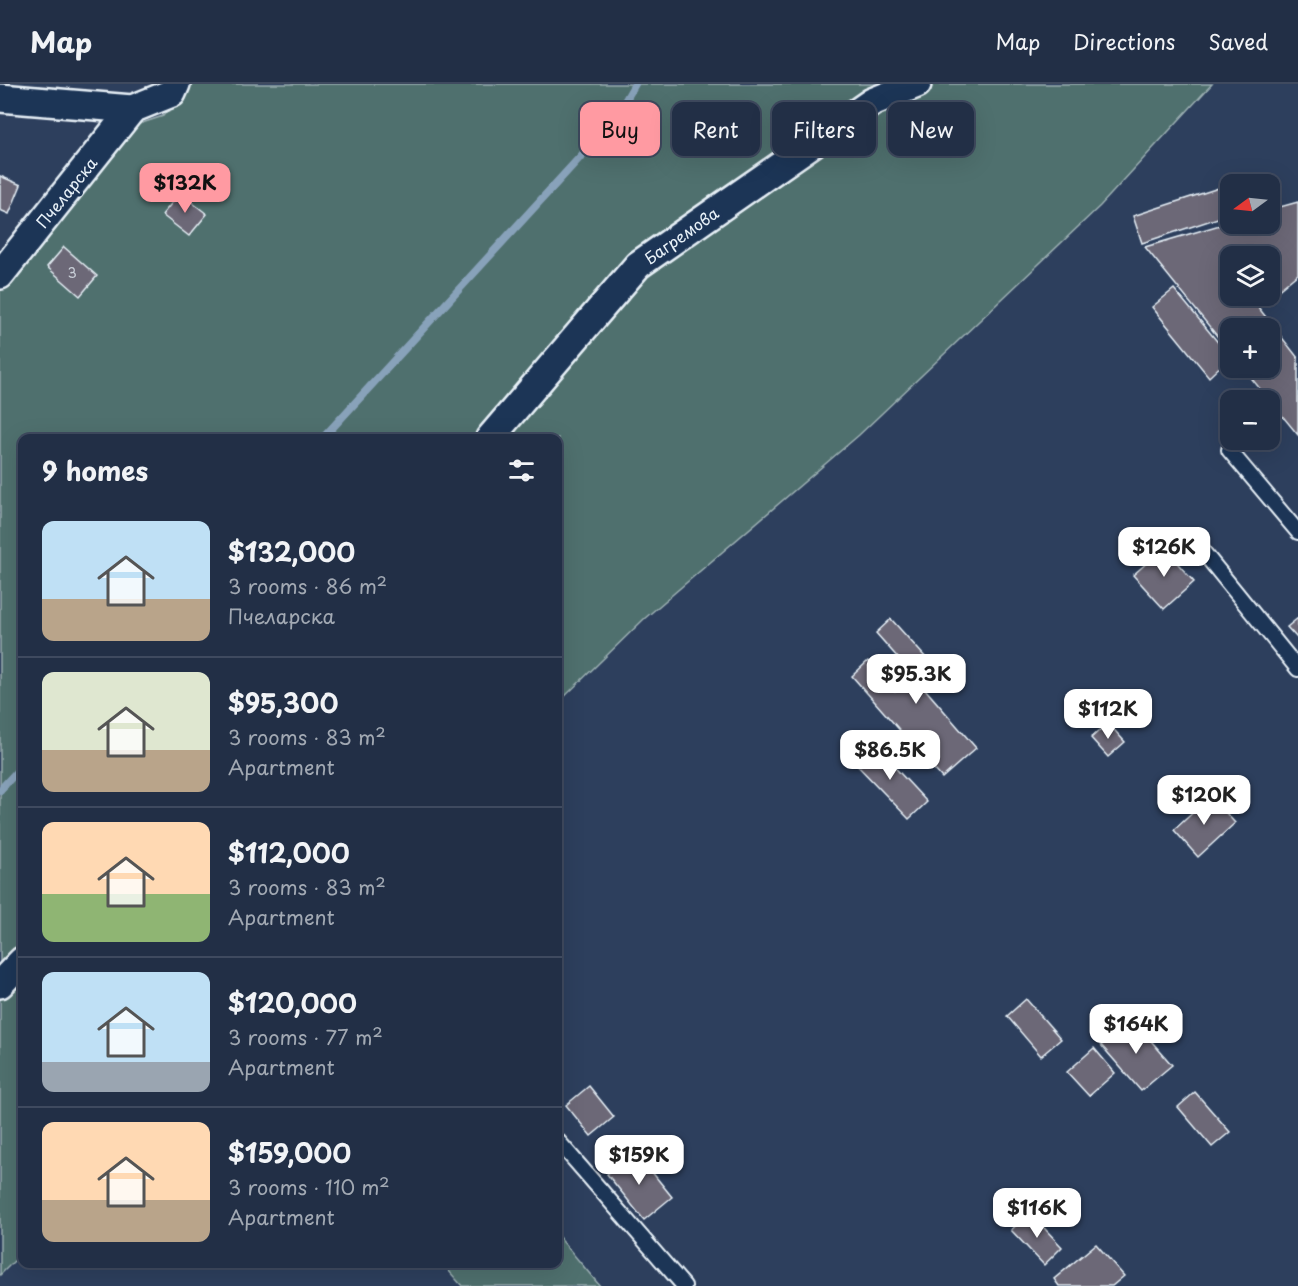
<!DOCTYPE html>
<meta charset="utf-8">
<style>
:root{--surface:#222f46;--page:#2e3b51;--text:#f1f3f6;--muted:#a2a9b3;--line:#3f4a5f;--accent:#ff9aa2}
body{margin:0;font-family:"Playpen Sans",sans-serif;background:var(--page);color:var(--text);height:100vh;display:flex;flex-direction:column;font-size:22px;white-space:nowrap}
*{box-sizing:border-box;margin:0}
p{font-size:20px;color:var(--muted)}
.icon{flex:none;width:33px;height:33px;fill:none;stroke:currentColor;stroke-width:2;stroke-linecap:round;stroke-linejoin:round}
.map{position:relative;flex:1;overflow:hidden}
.sheet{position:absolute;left:18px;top:350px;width:544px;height:834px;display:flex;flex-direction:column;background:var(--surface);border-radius:12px;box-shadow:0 6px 24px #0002,0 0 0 2px var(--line)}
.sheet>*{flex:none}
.hud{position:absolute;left:580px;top:18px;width:570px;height:54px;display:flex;gap:12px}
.needle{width:39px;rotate:255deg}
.tools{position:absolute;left:1220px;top:90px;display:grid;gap:12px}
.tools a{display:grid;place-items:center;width:60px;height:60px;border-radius:12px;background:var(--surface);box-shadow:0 6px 24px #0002,0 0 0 2px var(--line);font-size:30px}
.price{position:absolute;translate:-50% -51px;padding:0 14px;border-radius:12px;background:#fff;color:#222;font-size:20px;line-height:39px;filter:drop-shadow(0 2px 3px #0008)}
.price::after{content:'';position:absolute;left:50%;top:36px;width:18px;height:14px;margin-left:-9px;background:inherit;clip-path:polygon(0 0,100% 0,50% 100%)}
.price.selected{background:var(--accent);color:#111}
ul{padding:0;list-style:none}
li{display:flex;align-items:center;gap:18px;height:150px;padding:0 24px}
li+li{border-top:2px solid var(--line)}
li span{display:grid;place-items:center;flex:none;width:168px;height:120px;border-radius:12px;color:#555}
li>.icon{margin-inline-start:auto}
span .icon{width:72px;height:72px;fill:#fffc;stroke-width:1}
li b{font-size:26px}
h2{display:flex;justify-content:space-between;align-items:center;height:72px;padding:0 24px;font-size:26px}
.tag{padding:0 21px;border-radius:12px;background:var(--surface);box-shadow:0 6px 24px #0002,0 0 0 2px var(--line);font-size:21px;line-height:54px}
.tag.selected{background:var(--accent);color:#111}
header{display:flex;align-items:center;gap:36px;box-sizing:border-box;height:84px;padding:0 30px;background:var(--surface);border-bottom:2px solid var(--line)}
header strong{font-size:28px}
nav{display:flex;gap:33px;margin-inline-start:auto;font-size:21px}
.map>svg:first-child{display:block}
.green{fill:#506f6e;stroke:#9cb0b3;stroke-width:1.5}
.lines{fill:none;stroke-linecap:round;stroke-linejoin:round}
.stream{stroke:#88a2ba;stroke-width:8}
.building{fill:#6c6877;stroke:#e8f1f8;stroke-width:1.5;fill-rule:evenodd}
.lane-casing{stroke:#e8f1f8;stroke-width:18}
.street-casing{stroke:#e8f1f8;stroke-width:32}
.lane{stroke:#1d3557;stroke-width:14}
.street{stroke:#1d3557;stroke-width:27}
.labels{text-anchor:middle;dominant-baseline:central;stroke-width:6;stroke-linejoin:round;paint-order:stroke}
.number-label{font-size:14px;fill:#c9cfd8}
.street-label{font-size:16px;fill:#e8f1f8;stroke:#1d3557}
</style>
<header>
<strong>Map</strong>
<nav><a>Map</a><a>Directions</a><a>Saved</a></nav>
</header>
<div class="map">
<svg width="1298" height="1202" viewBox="0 0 1298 1202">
<rect width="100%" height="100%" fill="#2d3f5d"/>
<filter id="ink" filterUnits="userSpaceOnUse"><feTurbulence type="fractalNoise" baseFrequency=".0167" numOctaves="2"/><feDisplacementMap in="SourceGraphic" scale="12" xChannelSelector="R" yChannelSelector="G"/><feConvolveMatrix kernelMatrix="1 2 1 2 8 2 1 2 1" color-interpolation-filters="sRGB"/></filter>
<g filter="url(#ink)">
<g class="green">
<polygon points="188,0 1212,0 1100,122 859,351 644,535 558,619 558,354 22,354 22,1169 0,1191 0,188 127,44 163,32"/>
<polygon points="558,1152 600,1202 462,1202 442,1179 558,1179"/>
</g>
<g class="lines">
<g class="stream">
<polyline points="323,354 614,36 635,0"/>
<polyline points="0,706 22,682"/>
</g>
</g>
<g class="building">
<polygon points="0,92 21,101 9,130 0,126"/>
<polygon points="1237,98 1238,100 1230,100 1230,130 1142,159 1133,132"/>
<polygon points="180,109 207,130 189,152 162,131"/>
<path d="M1298,118V190L1258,223L1298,274V351L1243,284H1269V244H1230V268L1145,163L1230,138L1269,140V126ZM1230,172H1269V212H1230Z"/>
<polygon points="64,163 97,192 80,212 47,183"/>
<polygon points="1174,205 1230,273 1209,293 1152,223"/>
<polygon points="1164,464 1194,498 1164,525 1133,491"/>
<polygon points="1298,534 1298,555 1287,543"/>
<polygon points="891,535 935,584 919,598 976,664 942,694 852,592 868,577 895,608 914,592 876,549"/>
<polygon points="1108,639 1125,658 1108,673 1091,654"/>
<polygon points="872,659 927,718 909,735 853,677"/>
<polygon points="1211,712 1235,739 1198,773 1174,746"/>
<polygon points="1026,915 1061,955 1041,972 1007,932"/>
<polygon points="1132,935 1172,981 1141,1007 1101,961"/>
<polygon points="1094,964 1115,989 1089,1012 1067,988"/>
<polygon points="589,1002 614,1033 591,1052 566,1021"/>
<polygon points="1195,1008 1230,1048 1212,1063 1178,1023"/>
<polygon points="635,1067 672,1113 644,1136 607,1090"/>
<polygon points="1030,1129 1062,1163 1044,1181 1011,1146"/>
<polygon points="1096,1160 1124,1192 1112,1202 1059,1202 1054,1195"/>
</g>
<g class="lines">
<defs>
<g id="lane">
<polyline points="1229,366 1298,448"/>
<polyline points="1200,464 1298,585"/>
<polyline points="558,1057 684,1202"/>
</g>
<g id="street">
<polyline points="0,14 132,25 172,9 176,0"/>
<polyline points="0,191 132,25"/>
<polyline points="490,354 638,181 872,18 917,0"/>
<polyline points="0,900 22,877"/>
</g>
</defs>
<use href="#lane" class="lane-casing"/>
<use href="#street" class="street-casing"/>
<use href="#lane" class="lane"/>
<use href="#street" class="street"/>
</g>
</g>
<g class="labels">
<g class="number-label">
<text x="72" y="188">3</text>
</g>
<g class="street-label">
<text transform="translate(66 108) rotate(-51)">Пчеларска</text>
<text transform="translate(681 151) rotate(-35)">Багремова</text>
</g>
</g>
</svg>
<div class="tools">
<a><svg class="needle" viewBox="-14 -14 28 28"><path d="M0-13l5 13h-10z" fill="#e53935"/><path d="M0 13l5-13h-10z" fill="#a2a9b3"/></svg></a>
<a><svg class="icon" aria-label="layers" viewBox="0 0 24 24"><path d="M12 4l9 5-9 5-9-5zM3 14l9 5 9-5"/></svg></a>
<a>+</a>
<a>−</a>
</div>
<b class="price selected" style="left:185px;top:130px">$132K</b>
<b class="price" style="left:1164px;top:494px">$126K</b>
<b class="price" style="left:916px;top:621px">$95.3K</b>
<b class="price" style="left:1108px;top:656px">$112K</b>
<b class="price" style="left:890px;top:697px">$86.5K</b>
<b class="price" style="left:1204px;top:742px">$120K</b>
<b class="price" style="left:1136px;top:971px">$164K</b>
<b class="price" style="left:639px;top:1102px">$159K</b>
<b class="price" style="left:1037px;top:1155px">$116K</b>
<div class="hud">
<a class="tag selected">Buy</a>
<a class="tag">Rent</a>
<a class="tag">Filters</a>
<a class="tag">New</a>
</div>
<section class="sheet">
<h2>9 homes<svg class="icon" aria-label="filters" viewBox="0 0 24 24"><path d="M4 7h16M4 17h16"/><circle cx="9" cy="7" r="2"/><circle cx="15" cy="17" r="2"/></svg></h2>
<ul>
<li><span style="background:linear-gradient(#bfe0f5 65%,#b9a48a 0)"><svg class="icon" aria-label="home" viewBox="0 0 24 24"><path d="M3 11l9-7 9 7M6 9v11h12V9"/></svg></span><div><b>$132,000</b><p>3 rooms · 86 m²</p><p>Пчеларска</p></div></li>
<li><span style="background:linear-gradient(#dfe7d0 65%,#b9a48a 0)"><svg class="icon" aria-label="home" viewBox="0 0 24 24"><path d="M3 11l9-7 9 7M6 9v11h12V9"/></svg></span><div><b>$95,300</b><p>3 rooms · 83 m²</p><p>Apartment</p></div></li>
<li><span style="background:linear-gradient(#ffd9b3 60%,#8fb573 0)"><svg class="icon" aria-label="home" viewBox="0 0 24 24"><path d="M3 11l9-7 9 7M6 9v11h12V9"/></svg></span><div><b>$112,000</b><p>3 rooms · 83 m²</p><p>Apartment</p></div></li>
<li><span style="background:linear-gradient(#bfe0f5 75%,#9aa5b1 0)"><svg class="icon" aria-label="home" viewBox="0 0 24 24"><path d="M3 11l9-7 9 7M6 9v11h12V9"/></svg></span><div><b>$120,000</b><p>3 rooms · 77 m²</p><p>Apartment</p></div></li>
<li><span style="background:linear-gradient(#ffd9b3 65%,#b9a48a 0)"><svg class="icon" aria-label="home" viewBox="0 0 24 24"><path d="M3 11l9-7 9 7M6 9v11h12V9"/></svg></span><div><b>$159,000</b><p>3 rooms · 110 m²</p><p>Apartment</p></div></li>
</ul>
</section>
</div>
